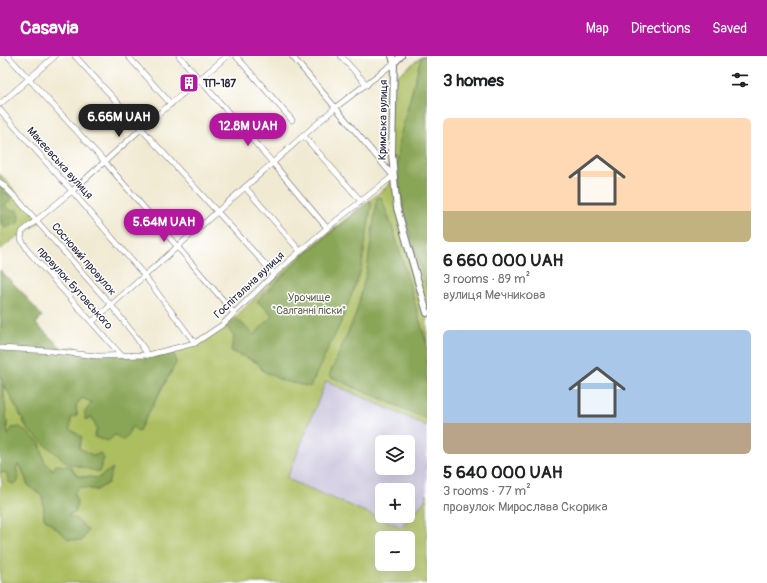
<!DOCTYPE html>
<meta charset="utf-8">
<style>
:root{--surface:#fff;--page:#f6f6f6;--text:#202124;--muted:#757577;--accent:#b5179e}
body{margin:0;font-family:Pangolin,sans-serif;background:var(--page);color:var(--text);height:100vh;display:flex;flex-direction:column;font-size:15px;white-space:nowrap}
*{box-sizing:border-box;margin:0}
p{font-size:13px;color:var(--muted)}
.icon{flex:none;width:22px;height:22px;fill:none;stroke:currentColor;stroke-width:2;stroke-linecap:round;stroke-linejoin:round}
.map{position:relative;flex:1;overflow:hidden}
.panel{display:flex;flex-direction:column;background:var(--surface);width:340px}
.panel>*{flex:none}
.fabs{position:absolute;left:375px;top:379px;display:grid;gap:8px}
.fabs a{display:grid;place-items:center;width:40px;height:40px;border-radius:6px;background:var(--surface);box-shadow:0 4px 16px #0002;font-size:20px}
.price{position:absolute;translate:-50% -34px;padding:0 9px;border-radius:14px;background:var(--accent);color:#fff;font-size:13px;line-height:26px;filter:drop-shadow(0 1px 2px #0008)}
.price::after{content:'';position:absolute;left:50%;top:24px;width:12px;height:9px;margin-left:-6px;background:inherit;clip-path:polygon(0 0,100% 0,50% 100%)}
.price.active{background:#222;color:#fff}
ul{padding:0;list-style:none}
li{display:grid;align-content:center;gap:8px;height:212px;padding:0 16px}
li span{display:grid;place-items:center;height:124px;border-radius:6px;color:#555}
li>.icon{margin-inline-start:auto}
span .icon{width:72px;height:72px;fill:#fffc;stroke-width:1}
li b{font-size:17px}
h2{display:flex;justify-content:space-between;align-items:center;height:48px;padding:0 16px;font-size:17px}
header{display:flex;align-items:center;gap:24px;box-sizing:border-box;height:56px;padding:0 20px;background:var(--accent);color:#fff}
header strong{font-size:19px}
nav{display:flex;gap:22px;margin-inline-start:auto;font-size:14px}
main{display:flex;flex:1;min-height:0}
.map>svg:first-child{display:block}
.industrial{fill:#c6c0da;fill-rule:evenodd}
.green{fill:#acbe61;stroke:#67704e;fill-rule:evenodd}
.forest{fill:#89a557;stroke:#566449}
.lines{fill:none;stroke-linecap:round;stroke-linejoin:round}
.minor-casing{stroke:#6a6870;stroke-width:6}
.tertiary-casing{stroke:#6a6870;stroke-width:8}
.minor{stroke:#fff;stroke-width:5}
.tertiary{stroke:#fff;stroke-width:6}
.labels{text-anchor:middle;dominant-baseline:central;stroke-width:3;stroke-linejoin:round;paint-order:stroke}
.poi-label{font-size:11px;font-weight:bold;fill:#22223b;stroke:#fff;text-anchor:start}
.street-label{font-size:11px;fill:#22223b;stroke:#fff}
.park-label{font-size:11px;fill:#59604a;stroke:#fff}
</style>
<header>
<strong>Casavia</strong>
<nav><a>Map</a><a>Directions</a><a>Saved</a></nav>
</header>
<main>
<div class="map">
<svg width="427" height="527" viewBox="0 0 427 527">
<rect width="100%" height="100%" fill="#fff"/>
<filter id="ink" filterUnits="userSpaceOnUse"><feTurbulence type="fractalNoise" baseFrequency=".025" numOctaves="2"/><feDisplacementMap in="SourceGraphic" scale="8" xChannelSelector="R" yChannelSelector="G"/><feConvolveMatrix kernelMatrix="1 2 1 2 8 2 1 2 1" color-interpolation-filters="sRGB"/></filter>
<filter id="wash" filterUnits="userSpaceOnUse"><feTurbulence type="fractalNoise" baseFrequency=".012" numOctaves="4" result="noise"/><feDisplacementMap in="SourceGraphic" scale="16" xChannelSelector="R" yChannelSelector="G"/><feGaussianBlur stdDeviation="0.9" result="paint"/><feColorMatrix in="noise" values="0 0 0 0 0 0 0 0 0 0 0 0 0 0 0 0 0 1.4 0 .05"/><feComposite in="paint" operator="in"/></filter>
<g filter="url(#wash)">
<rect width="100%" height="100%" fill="#f1ead3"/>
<path class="industrial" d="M326,325L427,370V438L424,446L401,472L287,423ZM382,386H408V412H382ZM382,434H408V460H382Z"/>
<g class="green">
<path d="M421,1L399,85L396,112L403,153L427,234V289L394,176L381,141L367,214L356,258L330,320L427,363V370L326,325L287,423L401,471L424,446L427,438V527H0V431L2,429V425L0,419L2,416L19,420L16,413L18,409L21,411L28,429L43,441L44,462L76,463L68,461L77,447L74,437L79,431L97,434L113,412L98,422L77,420L54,414L44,406L40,387L8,379L3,329L0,326V320L28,374L94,400L78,392L70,373L71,361L77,359L76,349L82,342L92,346L85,364L92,361L97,373L95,381L115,379L126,382L132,370L138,376L176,307L174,297L204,284L235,261L304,196L389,129V26ZM257,245L342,264L333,283L263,315L258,307L231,295L237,263L254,279L274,259ZM382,482H408V508H382Z"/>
<polygon points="0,118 42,165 12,184 0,194 0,166 3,167 5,172 9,154 4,149 12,143 0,130"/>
</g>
<g class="forest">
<polygon points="427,0 427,234 403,153 396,112 399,85 421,1"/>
<polygon points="0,130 12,143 5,149 9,154 18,154 19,162 18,167 5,172 3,167 0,166"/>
<polygon points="381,141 394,176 427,289 427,363 329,320 356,258 367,214 377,142"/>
<polygon points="369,145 372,146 361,214 342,264 310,331 283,325 263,315 258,307 231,295 234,281 227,271 237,263 254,279 273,259 257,245 305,198"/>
<polygon points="0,214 21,235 42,260 36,268 64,294 75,290 82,297 149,301 174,297 176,307 138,376 132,370 126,382 122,384 115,379 108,385 94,381 97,373 92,361 85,364 85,356 92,346 82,342 76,349 77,359 71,362 70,373 82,381 79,392 94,400 100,397 104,402 99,416 67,407 28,374 0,320 0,268 1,265 0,261"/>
<polygon points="0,326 3,329 8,379 12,372 20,371 40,387 44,405 53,414 56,409 70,410 77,420 98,422 113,412 108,427 97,434 79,431 74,437 77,447 75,457 69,458 68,460 76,463 88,474 82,485 68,483 44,462 43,441 28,429 21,411 18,409 16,413 19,421 17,427 12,428 8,425 7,417 2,416 0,419 0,379 2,375 0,355"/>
</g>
</g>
<g filter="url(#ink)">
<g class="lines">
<defs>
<g id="minor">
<polyline points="8,0 105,106 234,257"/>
<polyline points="75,0 274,218"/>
<polyline points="128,0 171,48"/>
<polyline points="179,0 272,106 327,172"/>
<polyline points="236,0 292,64"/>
<polyline points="341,0 367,29"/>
<polyline points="0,48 55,0"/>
<polyline points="0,54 72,135 144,219 195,287"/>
<polyline points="303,79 361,145"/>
<polyline points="0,126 19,145 111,249 136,281 148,299"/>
<polyline points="245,131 300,195"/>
<polyline points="92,266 336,51 394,7"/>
<polyline points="0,292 51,295 97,300 148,299 195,287 222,269 274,218 327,172 393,120 292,0"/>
<polyline points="121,299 29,196 21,183 22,176 72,135 141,73 227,0"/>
</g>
<g id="tertiary">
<polyline points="392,0 394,7 392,98 395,133 397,152 427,257"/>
<polyline points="394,7 401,0"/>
</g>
</defs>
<use href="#minor" class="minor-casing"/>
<use href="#tertiary" class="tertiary-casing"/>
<use href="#minor" class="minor"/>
<use href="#tertiary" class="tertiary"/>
</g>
</g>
<defs>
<symbol id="building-square" viewBox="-11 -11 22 22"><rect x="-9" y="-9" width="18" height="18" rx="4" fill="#b5179e" stroke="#fff"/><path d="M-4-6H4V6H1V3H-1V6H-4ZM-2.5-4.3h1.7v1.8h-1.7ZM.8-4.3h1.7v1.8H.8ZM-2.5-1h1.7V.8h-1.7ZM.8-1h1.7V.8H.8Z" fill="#fff"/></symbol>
</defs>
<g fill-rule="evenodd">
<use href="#building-square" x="178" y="16" width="22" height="22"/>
</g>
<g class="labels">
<g class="poi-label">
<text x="203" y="27">ТП-187</text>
</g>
<g class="street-label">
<text transform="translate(383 64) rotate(-89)">Кримська вулиця</text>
<text transform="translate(60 107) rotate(48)">Макеєвська вулиця</text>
<text transform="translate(84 203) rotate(49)">Сосновий провулок</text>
<text transform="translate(249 229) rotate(-43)">Госпітальна вулиця</text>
<text transform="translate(75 232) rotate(48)">провулок Бутовського</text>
</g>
<g class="park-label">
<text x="309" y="241">Урочище<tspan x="309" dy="13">"Салганні піски"</tspan></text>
</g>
</g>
</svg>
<div class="fabs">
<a><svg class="icon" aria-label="layers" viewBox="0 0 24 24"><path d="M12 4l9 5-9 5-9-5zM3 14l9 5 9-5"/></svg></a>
<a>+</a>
<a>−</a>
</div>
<b class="price active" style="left:119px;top:82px">6.66M UAH</b>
<b class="price" style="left:248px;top:91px">12.8M UAH</b>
<b class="price" style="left:164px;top:187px">5.64M UAH</b>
</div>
<section class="panel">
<h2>3 homes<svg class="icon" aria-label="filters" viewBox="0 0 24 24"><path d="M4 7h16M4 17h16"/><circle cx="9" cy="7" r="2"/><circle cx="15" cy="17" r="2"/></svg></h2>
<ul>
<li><span style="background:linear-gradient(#ffd9b3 75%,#c2b280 0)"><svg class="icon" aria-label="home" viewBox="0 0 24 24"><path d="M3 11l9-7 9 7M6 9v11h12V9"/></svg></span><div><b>6 660 000 UAH</b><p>3 rooms · 89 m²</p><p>вулиця Мечникова</p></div></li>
<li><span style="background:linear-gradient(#a9c7e8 75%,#b9a48a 0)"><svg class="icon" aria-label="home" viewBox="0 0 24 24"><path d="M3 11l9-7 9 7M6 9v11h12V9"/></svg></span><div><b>5 640 000 UAH</b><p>3 rooms · 77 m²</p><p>провулок Мирослава Скорика</p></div></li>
</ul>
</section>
</main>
